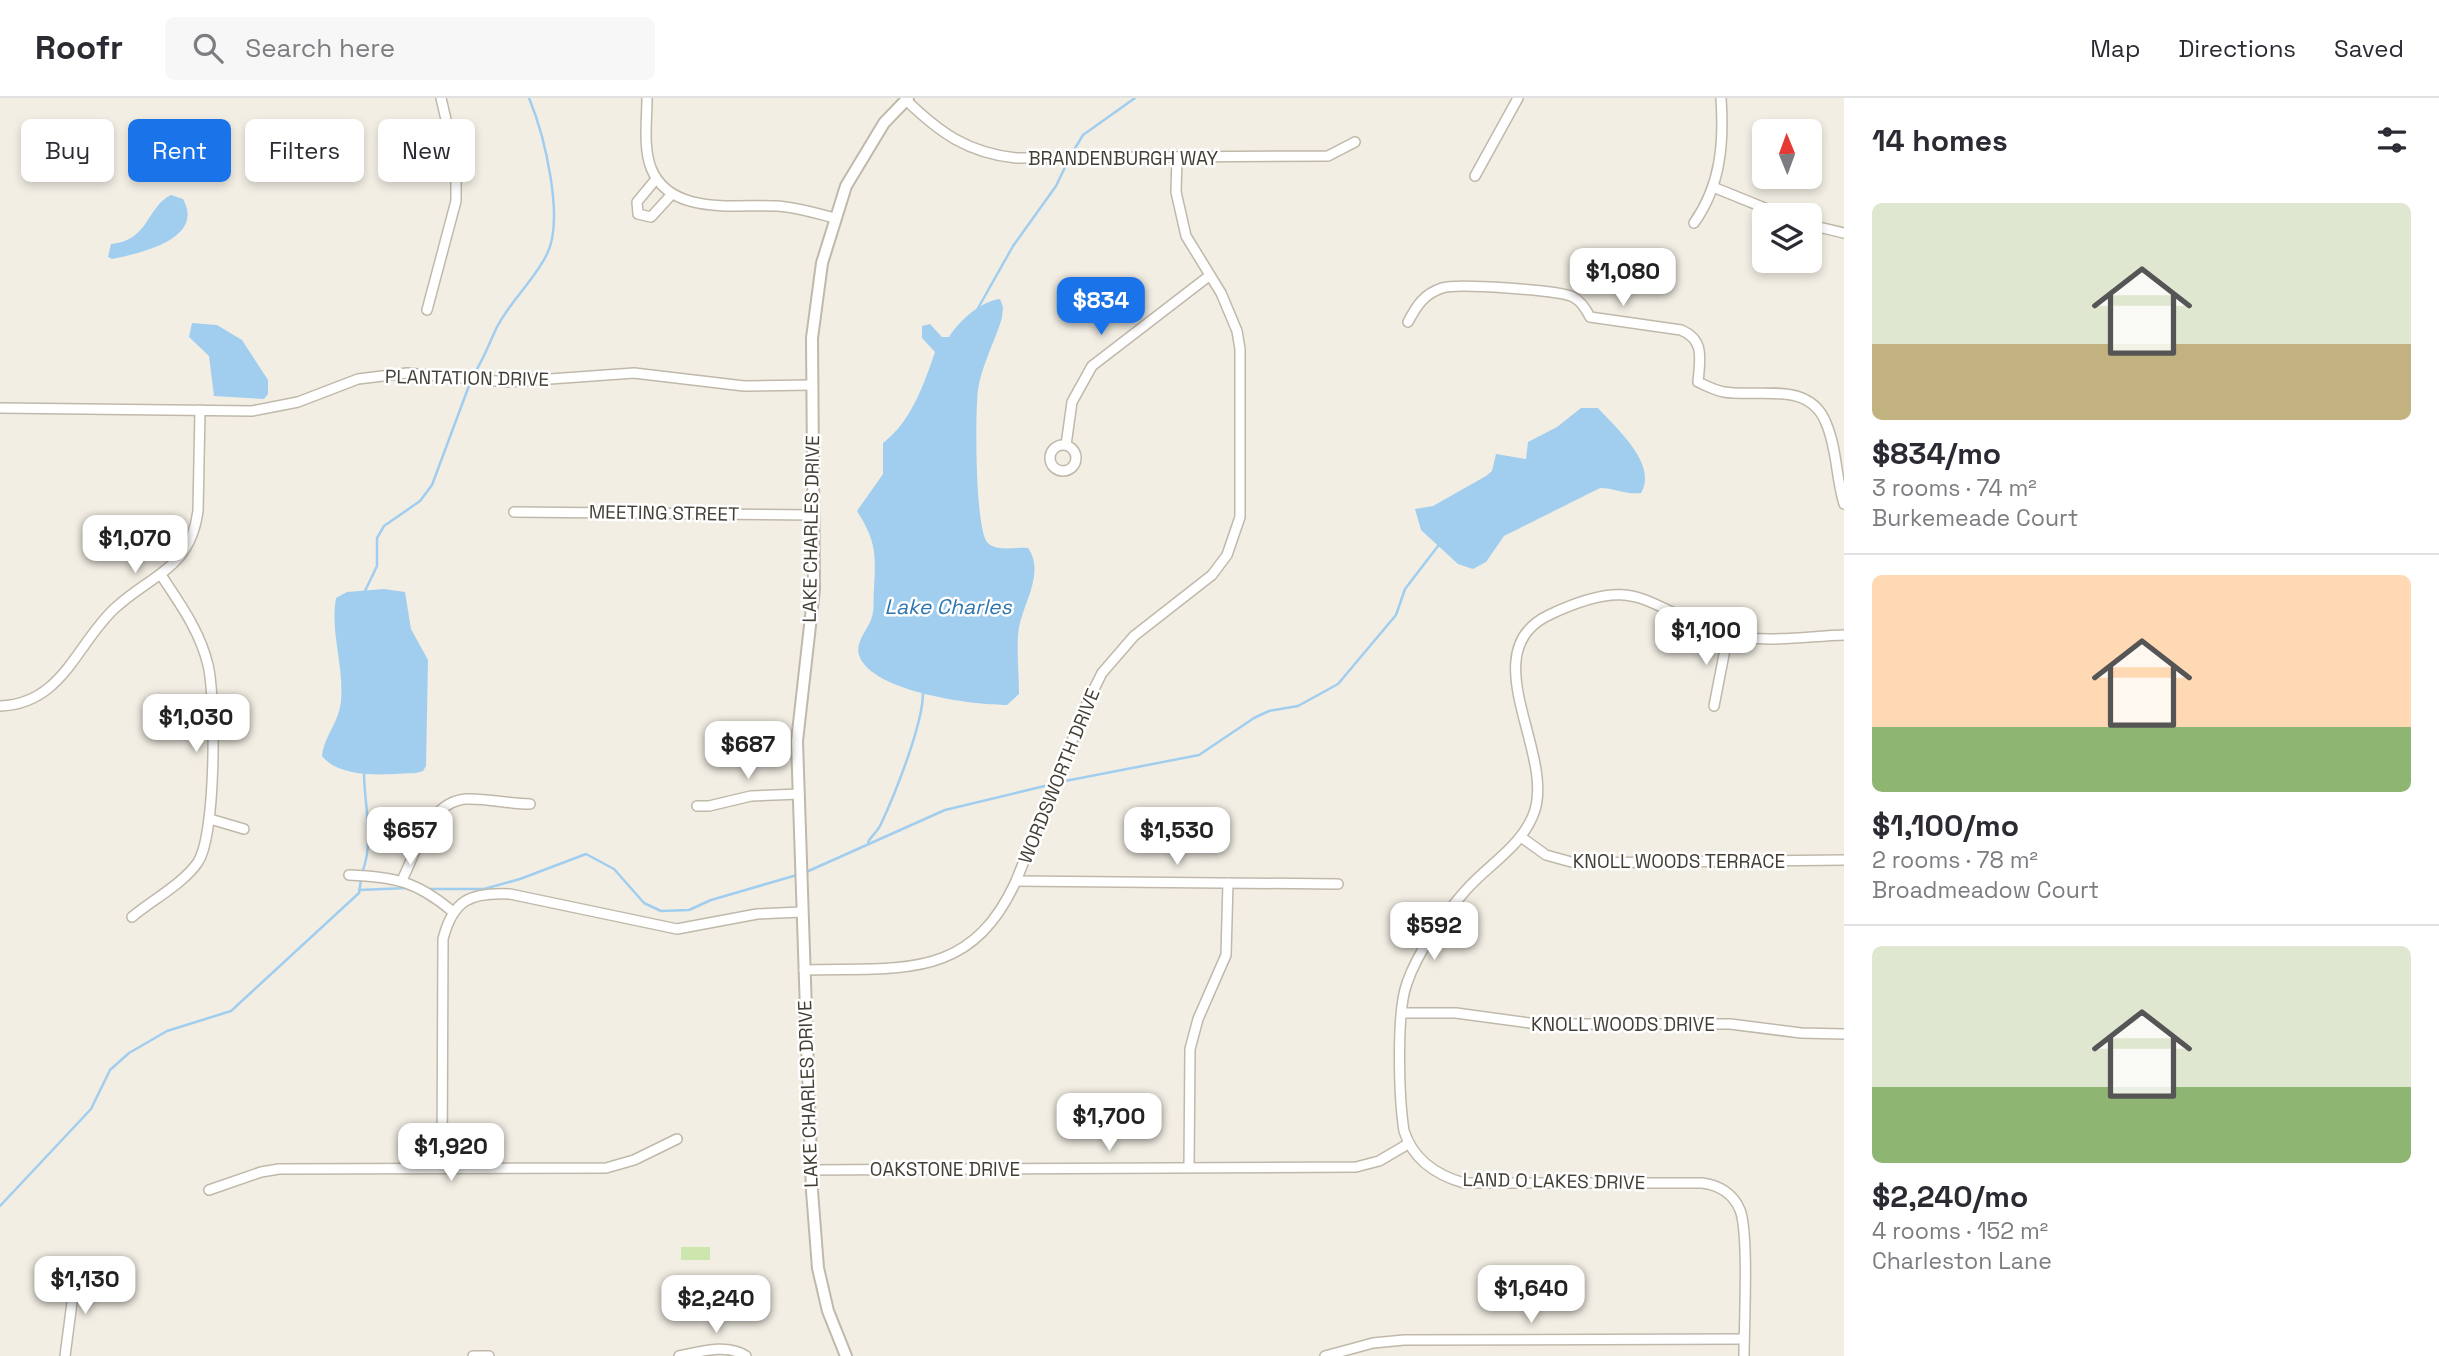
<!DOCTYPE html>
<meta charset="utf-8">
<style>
:root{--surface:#fff;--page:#f7f7f7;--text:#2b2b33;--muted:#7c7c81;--line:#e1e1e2;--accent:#1a73e8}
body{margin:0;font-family:"Space Grotesk",sans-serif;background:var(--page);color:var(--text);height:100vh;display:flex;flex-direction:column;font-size:26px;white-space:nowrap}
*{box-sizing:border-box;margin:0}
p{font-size:23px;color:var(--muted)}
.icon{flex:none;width:38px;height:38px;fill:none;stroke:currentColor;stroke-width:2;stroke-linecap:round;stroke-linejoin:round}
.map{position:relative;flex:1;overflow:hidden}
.panel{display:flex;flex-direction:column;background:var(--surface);width:595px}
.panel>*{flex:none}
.banner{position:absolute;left:21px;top:21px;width:665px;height:63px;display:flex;gap:14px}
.needle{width:46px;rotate:359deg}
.buttons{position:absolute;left:1752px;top:21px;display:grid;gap:14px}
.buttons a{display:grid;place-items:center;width:70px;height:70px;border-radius:10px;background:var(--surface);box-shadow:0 4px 10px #0003;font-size:35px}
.price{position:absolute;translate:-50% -60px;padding:0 16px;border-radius:14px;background:#fff;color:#222;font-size:23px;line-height:46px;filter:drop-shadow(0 2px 4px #0008)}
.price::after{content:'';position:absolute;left:50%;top:42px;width:21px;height:16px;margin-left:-10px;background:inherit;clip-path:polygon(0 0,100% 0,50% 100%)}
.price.active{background:var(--accent);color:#fff}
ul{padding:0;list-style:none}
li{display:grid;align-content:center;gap:14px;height:371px;padding:0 28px}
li+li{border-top:2px solid var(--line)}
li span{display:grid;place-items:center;height:217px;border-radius:10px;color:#555}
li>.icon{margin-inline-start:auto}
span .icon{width:126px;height:126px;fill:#fffc;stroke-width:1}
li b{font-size:30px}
h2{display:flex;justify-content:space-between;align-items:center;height:84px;padding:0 28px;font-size:30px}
.tag{padding:0 24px;border-radius:10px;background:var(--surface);box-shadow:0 4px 10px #0003;font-size:24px;line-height:63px}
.tag.active{background:var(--accent);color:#fff}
header{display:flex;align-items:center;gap:42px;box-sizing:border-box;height:98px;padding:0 35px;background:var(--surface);border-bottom:2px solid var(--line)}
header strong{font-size:33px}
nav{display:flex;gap:38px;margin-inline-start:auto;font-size:24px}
.search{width:490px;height:63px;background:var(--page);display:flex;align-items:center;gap:18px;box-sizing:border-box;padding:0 24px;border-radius:10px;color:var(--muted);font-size:26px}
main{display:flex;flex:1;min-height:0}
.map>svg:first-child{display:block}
.green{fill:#cce6ad}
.water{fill:#a1ceef}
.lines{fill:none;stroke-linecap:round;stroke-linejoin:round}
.stream{stroke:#a1ceef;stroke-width:2.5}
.minor-casing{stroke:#c0b9aa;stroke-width:12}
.tertiary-casing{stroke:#c0b9aa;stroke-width:14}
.minor{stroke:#fff;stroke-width:9}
.tertiary{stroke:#fff;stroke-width:10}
.labels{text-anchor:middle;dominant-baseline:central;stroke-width:5;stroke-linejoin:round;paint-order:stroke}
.street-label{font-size:19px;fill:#443e34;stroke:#fff}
.water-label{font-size:21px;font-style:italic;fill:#3076ae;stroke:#fff}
</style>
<header>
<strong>Roofr</strong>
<div class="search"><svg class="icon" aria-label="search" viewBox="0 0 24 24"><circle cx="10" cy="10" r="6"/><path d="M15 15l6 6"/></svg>Search here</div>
<nav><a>Map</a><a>Directions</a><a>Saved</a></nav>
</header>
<main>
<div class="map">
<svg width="1844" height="1258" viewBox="0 0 1844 1258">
<rect width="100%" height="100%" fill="#f2eee4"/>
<rect class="green" x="681" y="1149" width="29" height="13"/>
<g class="water">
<path d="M171,97L183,101C206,142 137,156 112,161L108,159L111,146C149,143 147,108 171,97Z"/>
<path d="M1000,201L1003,209L1002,220C995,243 981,269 978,292C975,315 975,428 987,444C994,454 1017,449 1028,450C1045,474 1024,504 1019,529C1016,550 1019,575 1019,596L1007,607C973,607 871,594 859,557C855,545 867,532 871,522C875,512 873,500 874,490C876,456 876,443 857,413L883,376V345C911,324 924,286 935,254L922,240V228L930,226L942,239H949C959,223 981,203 1000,201Z"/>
<polygon points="192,225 217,227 242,242 268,282 268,296 264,301 214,298 209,258 189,239"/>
<path d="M1581,310H1598C1617,331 1658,366 1641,395C1626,397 1615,390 1600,390L1504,438L1486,464L1473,471L1458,466L1421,432L1415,411L1433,408L1486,378L1492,373L1496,356L1526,361L1528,344L1557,329Z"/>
<path d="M384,491L405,494L411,531L428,562L426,668L423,673L416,675C389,676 341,682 322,658C324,638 340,623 341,602C344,568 330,534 336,500L347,494Z"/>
</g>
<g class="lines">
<g class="stream">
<polyline points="1071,57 1083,37 1135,0"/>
<polyline points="977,212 1013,148 1056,88 1068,63"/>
<path d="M472,279C483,263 488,248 496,231C509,204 534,183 547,156C565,120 544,36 529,0"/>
<polyline points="365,493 377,468 377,440 384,428 420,403 432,387 470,285"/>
<polyline points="1060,684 1199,657 1254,620 1269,613 1298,608 1338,586 1396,517 1405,491 1438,448"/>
<path d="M868,744C872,737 878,733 881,726C895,696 923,626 923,595"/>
<path d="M362,775C375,741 364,709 364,674"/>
<polyline points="804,775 945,712 1053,686"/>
<polyline points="428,791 484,791 520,781 586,756 614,771 644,805 661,813 689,812 711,802 797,777"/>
<polyline points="359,792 407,790"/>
<polyline points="0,1108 91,1011 110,972 129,955 167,933 231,913 359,795 361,782"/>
</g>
<defs>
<g id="minor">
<path d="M647,0C647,22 643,49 651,70C670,118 735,106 776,108C796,109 815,115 835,120"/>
<path d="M906,2C940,35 968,55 1016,60L1328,58L1355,44"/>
<polyline points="1475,78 1518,0"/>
<polyline points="656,81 637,104 638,116 651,119 672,96"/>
<polyline points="1713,89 1782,117"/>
<path d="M1694,125C1721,87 1724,45 1721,0"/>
<polyline points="1810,127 1844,135"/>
<polyline points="427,212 456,103 456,65 441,0"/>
<path d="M1408,224C1417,207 1424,196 1442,190C1456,185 1559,192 1573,199C1581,203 1586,211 1590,219L1681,232C1705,242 1700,261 1698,284C1707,288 1714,292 1724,294C1759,300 1809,282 1826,325C1837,350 1836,380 1844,406"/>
<polyline points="0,310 252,313 298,304 358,281 407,275 507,284 634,275 744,288 812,287"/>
<polyline points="1066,347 1072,304 1092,268 1209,178"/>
<circle cx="1063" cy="360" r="13"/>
<polyline points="514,414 814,417"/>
<path d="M0,608C62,606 76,547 114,511C151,476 190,472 198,413L200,312"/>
<polyline points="1714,608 1728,536"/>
<polyline points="697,708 709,708 751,698 799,696"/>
<polyline points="210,721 244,731"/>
<polyline points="1521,739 1546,757 1575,765 1844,762"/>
<path d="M349,777C395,779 416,783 452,813"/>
<path d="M402,782C417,753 428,704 466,701C487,700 509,706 530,706"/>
<polyline points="1016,783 1338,786"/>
<path d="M132,819C152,802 183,786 198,764C216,736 216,601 208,567C200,533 180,506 161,477"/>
<path d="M804,872C900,869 970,884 1016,783L1088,603L1102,575L1134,538L1212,477L1227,457L1240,419V251L1237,233L1221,195L1186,138L1176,94L1177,59"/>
<polyline points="1402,915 1456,915 1537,926 1730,926 1801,935 1844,936"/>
<polyline points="1189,1069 1190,951 1198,921 1226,857 1228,785"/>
<path d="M442,1070L443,841C453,802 470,794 510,796L677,831L757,816L802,814"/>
<polyline points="811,1072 1356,1069 1379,1063 1408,1046"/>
<polyline points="209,1092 261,1074 279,1071 606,1070 634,1062 677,1041"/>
<polyline points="65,1258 76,1174"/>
<polyline points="473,1258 489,1258"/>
<path d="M679,1258C699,1254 727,1245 746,1258"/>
<polyline points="1325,1258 1373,1245 1404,1242 1744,1241"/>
<path d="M1744,1258C1744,1228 1749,1134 1740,1112C1733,1095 1718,1087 1702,1085H1464C1436,1077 1413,1061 1404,1033C1399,1001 1396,914 1407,885C1418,853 1444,817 1466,792C1489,766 1524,747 1535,712C1553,652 1473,553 1549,517C1644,472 1644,513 1728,536C1764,546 1807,538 1844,537"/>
</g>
<polyline id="tertiary" points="846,1258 828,1213 818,1170 812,1093 797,643 814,492 812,240 822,165 846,88 884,25 908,0"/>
</defs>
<use href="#minor" class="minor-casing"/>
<use href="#tertiary" class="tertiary-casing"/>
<use href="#minor" class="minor"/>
<use href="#tertiary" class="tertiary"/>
</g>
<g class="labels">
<g class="street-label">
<text x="1123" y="60">BRANDENBURGH WAY</text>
<text transform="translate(467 280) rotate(1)">PLANTATION DRIVE</text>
<text transform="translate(664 415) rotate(1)">MEETING STREET</text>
<text transform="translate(811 431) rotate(-89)">LAKE CHARLES DRIVE</text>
<text transform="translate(1059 678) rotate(-68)">WORDSWORTH DRIVE</text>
<text x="1679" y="763">KNOLL WOODS TERRACE</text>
<text x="1623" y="926">KNOLL WOODS DRIVE</text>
<text transform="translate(808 996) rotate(-92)">LAKE CHARLES DRIVE</text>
<text x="945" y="1071">OAKSTONE DRIVE</text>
<text transform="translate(1554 1083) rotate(1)">LAND O LAKES DRIVE</text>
</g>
<g class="water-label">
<text x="948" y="508">Lake Charles</text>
</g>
</g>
</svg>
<div class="buttons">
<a><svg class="needle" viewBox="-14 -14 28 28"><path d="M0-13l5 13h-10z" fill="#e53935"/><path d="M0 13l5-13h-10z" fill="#7c7c81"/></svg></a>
<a><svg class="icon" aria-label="layers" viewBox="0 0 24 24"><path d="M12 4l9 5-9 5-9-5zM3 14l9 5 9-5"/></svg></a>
</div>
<b class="price" style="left:1623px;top:210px">$1,080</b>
<b class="price active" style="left:1101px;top:239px">$834</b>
<b class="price" style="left:135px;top:477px">$1,070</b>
<b class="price" style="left:1706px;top:569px">$1,100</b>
<b class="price" style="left:196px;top:656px">$1,030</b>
<b class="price" style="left:748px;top:683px">$687</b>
<b class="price" style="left:410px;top:769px">$657</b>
<b class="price" style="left:1177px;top:769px">$1,530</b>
<b class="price" style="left:1434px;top:864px">$592</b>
<b class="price" style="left:1109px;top:1055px">$1,700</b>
<b class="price" style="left:451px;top:1085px">$1,920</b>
<b class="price" style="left:85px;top:1218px">$1,130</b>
<b class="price" style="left:1531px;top:1227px">$1,640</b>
<b class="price" style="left:716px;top:1237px">$2,240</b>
<div class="banner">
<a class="tag">Buy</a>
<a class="tag active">Rent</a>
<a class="tag">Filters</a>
<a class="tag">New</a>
</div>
</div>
<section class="panel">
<h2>14 homes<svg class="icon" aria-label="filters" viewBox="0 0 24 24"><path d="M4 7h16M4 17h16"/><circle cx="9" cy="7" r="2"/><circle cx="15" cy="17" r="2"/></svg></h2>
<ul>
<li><span style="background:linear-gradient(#dfe7d0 65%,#c2b280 0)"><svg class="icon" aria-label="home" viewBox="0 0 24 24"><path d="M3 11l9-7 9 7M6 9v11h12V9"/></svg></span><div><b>$834/mo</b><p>3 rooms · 74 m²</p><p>Burkemeade Court</p></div></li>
<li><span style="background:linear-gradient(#ffd9b3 70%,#8fb573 0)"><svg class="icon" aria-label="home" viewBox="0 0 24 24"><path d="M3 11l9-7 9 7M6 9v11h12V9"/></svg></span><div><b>$1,100/mo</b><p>2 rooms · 78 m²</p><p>Broadmeadow Court</p></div></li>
<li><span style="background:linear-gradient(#dfe7d0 65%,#8fb573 0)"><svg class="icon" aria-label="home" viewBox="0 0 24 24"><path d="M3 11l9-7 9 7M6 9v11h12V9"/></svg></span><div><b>$2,240/mo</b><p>4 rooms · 152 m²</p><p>Charleston Lane</p></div></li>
</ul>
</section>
</main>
